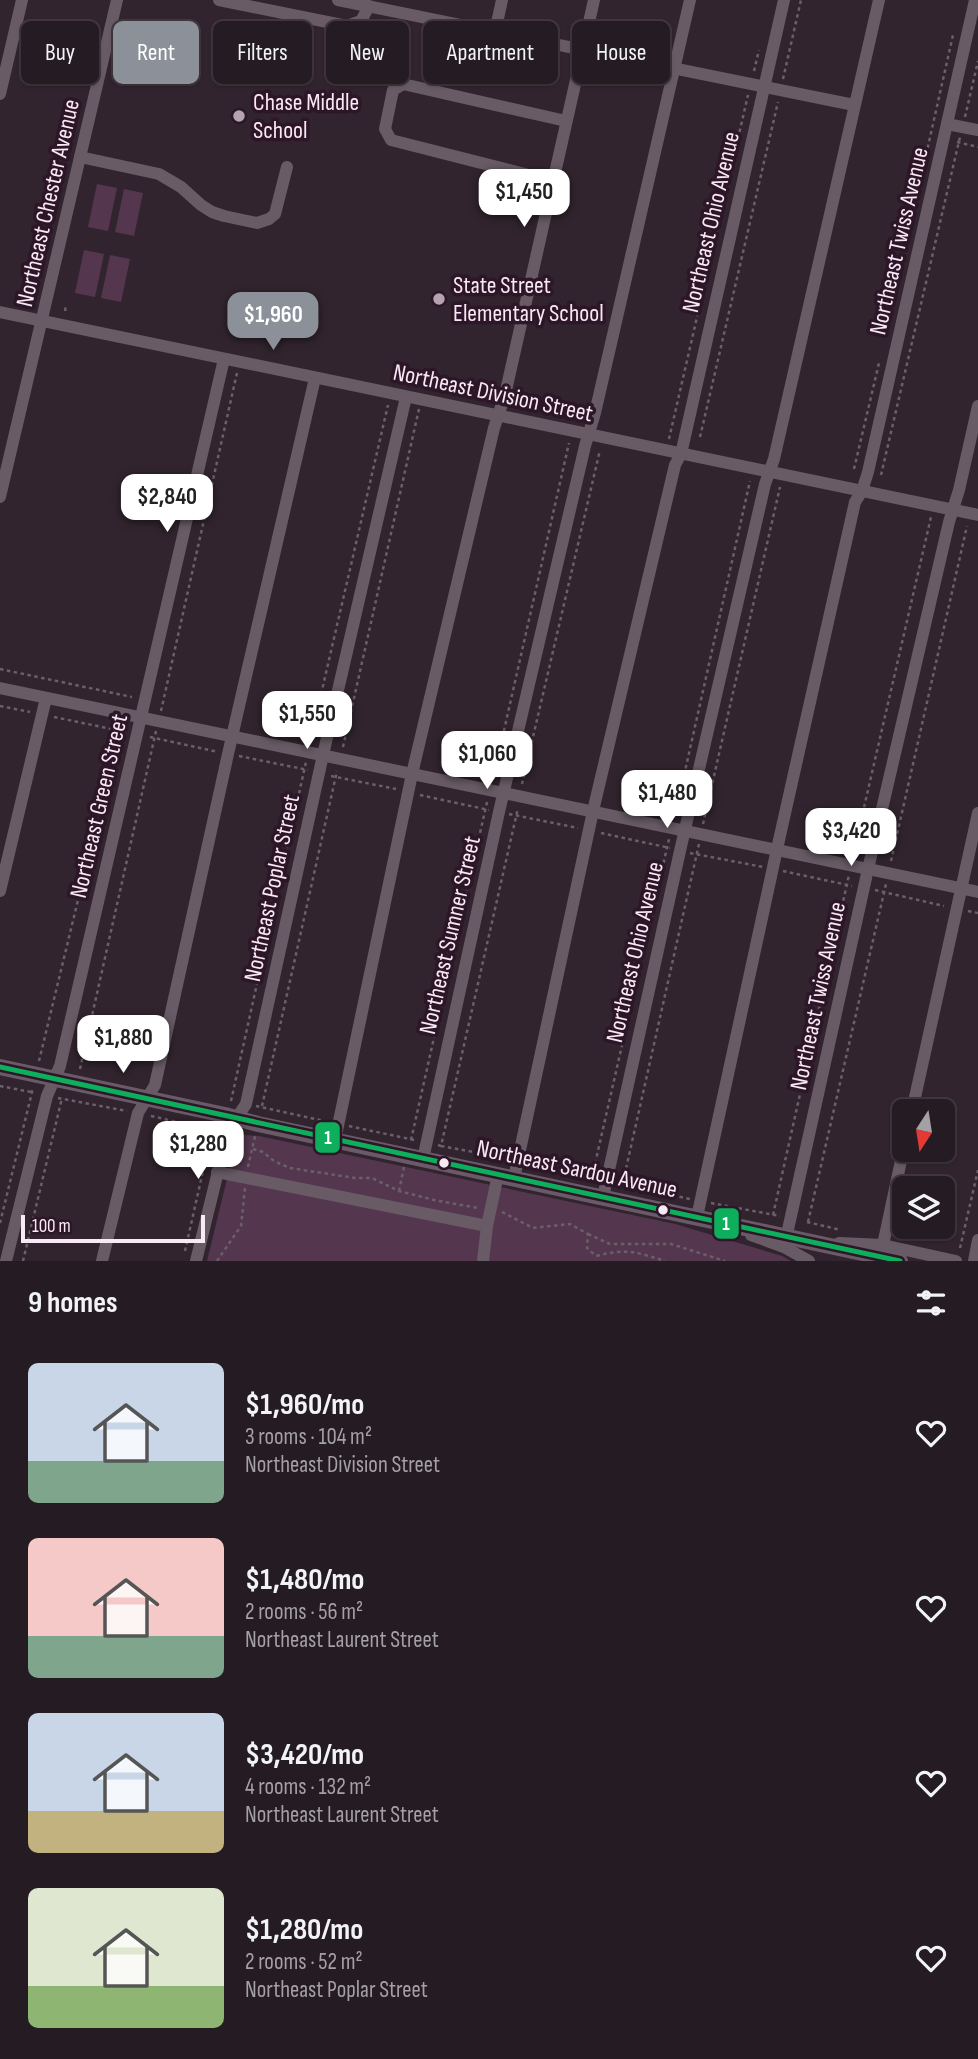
<!DOCTYPE html>
<meta charset="utf-8">
<style>
:root{--surface:#251b22;--page:#2d242a;--text:#f1f3f6;--muted:#a3a1a5;--line:#423940;--accent:#8c9099}
body{margin:0;font-family:"Sofia Sans Condensed",sans-serif;background:var(--page);color:var(--text);height:100vh;display:flex;flex-direction:column;font-size:26px;white-space:nowrap}
*{box-sizing:border-box;margin:0}
p{font-size:23px;color:var(--muted)}
.icon{flex:none;width:38px;height:38px;fill:none;stroke:currentColor;stroke-width:2;stroke-linecap:round;stroke-linejoin:round}
.map{position:relative;height:1261px;overflow:hidden}
.sheet{display:flex;flex-direction:column;background:var(--surface);flex:1}
.sheet>*{flex:none}
.top-card{position:absolute;left:21px;top:21px;width:936px;height:63px;display:flex;gap:14px}
.needle{width:46px;rotate:192deg}
.buttons{position:absolute;left:892px;top:1099px;display:grid;gap:14px}
.buttons a{display:grid;place-items:center;width:63px;height:63px;border-radius:10px;background:var(--surface);box-shadow:0 2px 5px #0004,0 0 0 2px var(--line);font-size:35px}
.scale{position:absolute;left:21px;bottom:18px;width:184px;box-sizing:border-box;padding-left:7px;border:4px solid #f9e9f5;border-top:0;font-size:19px;line-height:24px;white-space:nowrap;color:#f9e9f5;-webkit-text-stroke:5px #2c1627;paint-order:stroke}
.price{position:absolute;translate:-50% -60px;padding:0 16px;border-radius:14px;background:#fff;color:#222;font-size:23px;line-height:46px;filter:drop-shadow(0 2px 4px #0008)}
.price::after{content:'';position:absolute;left:50%;top:42px;width:21px;height:16px;margin-left:-10px;background:inherit;clip-path:polygon(0 0,100% 0,50% 100%)}
.price.on{background:var(--accent);color:#fff}
ul{padding:0;list-style:none}
li{display:flex;align-items:center;gap:21px;height:175px;padding:0 28px}
li span{display:grid;place-items:center;flex:none;width:196px;height:140px;border-radius:10px;color:#555}
li>.icon{margin-inline-start:auto}
span .icon{width:84px;height:84px;fill:#fffc;stroke-width:1}
li b{font-size:30px}
h2{display:flex;justify-content:space-between;align-items:center;height:84px;padding:0 28px;font-size:30px}
.chip{padding:0 24px;border-radius:10px;background:var(--surface);box-shadow:0 2px 5px #0004,0 0 0 2px var(--line);font-size:24px;line-height:63px}
.chip.on{background:var(--accent);color:#fff}
.map>svg:first-child{display:block}
.green{fill:#54374e}
.lines{fill:none;stroke-linecap:round;stroke-linejoin:round}
.path{stroke:#6b5f68;stroke-width:2.5;stroke-dasharray:3.5 3.5;stroke-linecap:butt}
.minor{stroke:#685b65;stroke-width:12}
.major{stroke:#6a5a67;stroke-width:16}
.bus-1-casing{stroke:#2c1627;stroke-width:10}
.bus-1{stroke:#0daf5c;stroke-width:5}
.poi-dot{fill:#b3a4af;stroke:#2c1627;stroke-width:2.5}
.bus-dot{fill:#f9e9f5;stroke:#2c1627;stroke-width:2.5}
.labels{text-anchor:middle;dominant-baseline:central;stroke-width:7;stroke-linejoin:round;paint-order:stroke}
.poi-label{font-size:24px;fill:#f9e9f5;stroke:#2c1627;text-anchor:start}
.street-label{font-size:24px;fill:#f9e9f5;stroke:#2c1627}
.line-badge{stroke:#2c1627;stroke-width:2.5}
.badge-label{font-size:19px;text-anchor:middle;font-weight:bold;fill:#fff}
</style>
<div class="map">
<svg width="978" height="1261" viewBox="0 0 978 1261">
<rect width="100%" height="100%" fill="#31242e"/>
<g class="green">
<polygon points="97,184 117,188 108,231 88,227"/>
<polygon points="124,189 143,193 134,236 115,232"/>
<polygon points="84,250 104,254 95,297 75,293"/>
<polygon points="110,255 130,259 121,302 101,298"/>
<polygon points="245,1135 259,1136 675,1224 782,1256 791,1261 207,1261 236,1142"/>
</g>
<g class="lines">
<g class="path">
<polyline points="754,71 759,50"/>
<polyline points="783,79 801,0"/>
<polyline points="965,117 978,61"/>
<polyline points="957,142 978,147"/>
<polyline points="900,271 953,35"/>
<polyline points="65,311 66,305"/>
<polyline points="700,437 778,102"/>
<polyline points="669,439 748,95"/>
<polyline points="854,469 879,363"/>
<polyline points="881,475 960,137"/>
<polyline points="0,669 132,697"/>
<polyline points="0,706 30,712"/>
<polyline points="161,711 237,373"/>
<polyline points="54,717 126,732"/>
<polyline points="150,737 218,752"/>
<polyline points="310,742 388,405"/>
<polyline points="343,747 419,409"/>
<polyline points="239,756 308,770"/>
<polyline points="331,776 396,789"/>
<polyline points="493,779 569,443"/>
<polyline points="522,784 600,450"/>
<polyline points="681,789 750,481"/>
<polyline points="420,795 489,810"/>
<polyline points="509,814 578,828"/>
<polyline points="703,824 780,487"/>
<polyline points="601,833 670,848"/>
<polyline points="690,853 763,867"/>
<polyline points="853,855 931,517"/>
<polyline points="891,861 967,526"/>
<polyline points="783,871 852,886"/>
<polyline points="875,890 944,906"/>
<polyline points="968,911 978,913"/>
<polyline points="39,1061 119,731"/>
<polyline points="80,1069 156,731"/>
<polyline points="0,1086 31,1092"/>
<polyline points="58,1098 127,1111"/>
<polyline points="231,1101 306,762"/>
<polyline points="256,1106 329,1122"/>
<polyline points="262,1106 337,771"/>
<polyline points="151,1116 213,1130 215,1128"/>
<polyline points="349,1126 414,1140"/>
<polyline points="411,1140 487,802"/>
<polyline points="438,1145 441,1146 518,808"/>
<polyline points="441,1146 506,1158"/>
<polyline points="253,1149 263,1152 274,1161 290,1168 355,1178 372,1178 399,1191 434,1200 478,1208"/>
<polyline points="530,1163 591,1177"/>
<polyline points="248,1167 255,1136"/>
<polyline points="592,1177 669,839"/>
<polyline points="623,1182 699,844"/>
<polyline points="618,1183 690,1199"/>
<polyline points="399,1191 404,1167"/>
<polyline points="711,1203 780,1216"/>
<path d="M502,1212L533,1228L570,1224L588,1234L587,1248L596,1256C627,1248 636,1252 665,1261"/>
<polyline points="773,1215 849,875"/>
<polyline points="807,1222 841,1230"/>
<polyline points="808,1222 886,884"/>
<polyline points="0,1223 33,1088"/>
<polyline points="588,1234 610,1244 671,1244 725,1261"/>
<polyline points="960,1248 978,1170"/>
<polyline points="185,1251 212,1131"/>
<polyline points="23,1261 62,1098"/>
<polyline points="217,1261 241,1226 245,1188"/>
</g>
<g class="minor">
<polyline points="219,0 347,26 361,21 369,6"/>
<polyline points="338,0 854,105"/>
<polyline points="495,32 502,0"/>
<polyline points="0,94 22,0"/>
<polyline points="947,124 978,130"/>
<polyline points="80,157 159,174 181,187 201,205 212,212 224,216 257,223 269,219 275,214 287,167"/>
<polyline points="552,181 391,140 385,129 393,90 403,84 566,121"/>
<polyline points="0,312 978,515"/>
<polyline points="0,497 117,0"/>
<polyline points="0,688 978,892"/>
<polyline points="0,891 46,698"/>
<polyline points="912,1111 978,813"/>
<polyline points="335,1140 412,774 494,428 505,395 594,0"/>
<polyline points="423,1159 499,812 585,446 595,413 690,0"/>
<polyline points="217,1172 487,1226"/>
<polyline points="514,1178 593,811 675,465 681,454 784,0"/>
<polyline points="603,1197 680,851 765,484 774,459 879,0"/>
<polyline points="703,1219 697,1217 777,849 855,502 862,491 868,472 975,0"/>
<polyline points="751,1235 784,1247 809,1261"/>
<polyline points="785,1243 868,869 949,522 959,490 978,406"/>
<polyline points="839,1243 883,1245 956,1261"/>
<polyline points="883,1245 905,1142"/>
<polyline points="6,1261 47,1096 60,1066 224,359"/>
<polyline points="102,1261 138,1113 155,1085 228,754 315,378"/>
<polyline points="196,1261 228,1131 246,1104 323,755 406,397"/>
<polyline points="483,1261 487,1226 498,1175"/>
<polyline points="974,1261 978,1240"/>
</g>
<polyline class="major" points="0,1067 225,1115 258,1124 900,1261"/>
<defs>
<polyline id="bus-1" points="0,1067 900,1261"/>
</defs>
<use href="#bus-1" class="bus-1-casing"/>
<use href="#bus-1" class="bus-1"/>
</g>
<g class="poi-dot">
<circle cx="239" cy="116" r="7"/>
<circle cx="439" cy="299" r="7"/>
</g>
<g class="bus-dot">
<circle cx="444" cy="1163" r="6"/>
<circle cx="663" cy="1210" r="6"/>
</g>
<g class="labels">
<g class="poi-label">
<text x="253" y="102">Chase Middle<tspan x="253" dy="28">School</tspan></text>
<text x="453" y="285">State Street<tspan x="453" dy="28">Elementary School</tspan></text>
</g>
<g class="street-label">
<text transform="translate(48 203) rotate(-77)">Northeast Chester Avenue</text>
<text transform="translate(711 222) rotate(-77)">Northeast Ohio Avenue</text>
<text transform="translate(899 241) rotate(-77)">Northeast Twiss Avenue</text>
<text transform="translate(493 393) rotate(12)">Northeast Division Street</text>
<text transform="translate(99 806) rotate(-77)">Northeast Green Street</text>
<text transform="translate(272 888) rotate(-78)">Northeast Poplar Street</text>
<text transform="translate(450 935) rotate(-77)">Northeast Sumner Street</text>
<text transform="translate(635 952) rotate(-77)">Northeast Ohio Avenue</text>
<text transform="translate(818 996) rotate(-78)">Northeast Twiss Avenue</text>
<text transform="translate(577 1169) rotate(12)">Northeast Sardou Avenue</text>
</g>
</g>
<g class="line-badge">
<rect x="314" y="1121" width="27" height="33" rx="7" fill="#0daf5c"/>
<rect x="713" y="1207" width="27" height="33" rx="7" fill="#0daf5c"/>
</g>
<g class="badge-label">
<text x="328" y="1144">1</text>
<text x="726" y="1230">1</text>
</g>
</svg>
<div class="buttons">
<a><svg class="needle" viewBox="-14 -14 28 28"><path d="M0-13l5 13h-10z" fill="#e53935"/><path d="M0 13l5-13h-10z" fill="#a3a1a5"/></svg></a>
<a><svg class="icon" aria-label="layers" viewBox="0 0 24 24"><path d="M12 4l9 5-9 5-9-5zM3 14l9 5 9-5"/></svg></a>
</div>
<div class="scale">100 m</div>
<b class="price" style="left:524px;top:229px">$1,450</b>
<b class="price on" style="left:273px;top:352px">$1,960</b>
<b class="price" style="left:167px;top:534px">$2,840</b>
<b class="price" style="left:307px;top:751px">$1,550</b>
<b class="price" style="left:487px;top:791px">$1,060</b>
<b class="price" style="left:667px;top:830px">$1,480</b>
<b class="price" style="left:851px;top:868px">$3,420</b>
<b class="price" style="left:123px;top:1075px">$1,880</b>
<b class="price" style="left:198px;top:1181px">$1,280</b>
<div class="top-card">
<a class="chip">Buy</a>
<a class="chip on">Rent</a>
<a class="chip">Filters</a>
<a class="chip">New</a>
<a class="chip">Apartment</a>
<a class="chip">House</a>
</div>
</div>
<section class="sheet">
<h2>9 homes<svg class="icon" aria-label="filters" viewBox="0 0 24 24"><path d="M4 7h16M4 17h16"/><circle cx="9" cy="7" r="2"/><circle cx="15" cy="17" r="2"/></svg></h2>
<ul>
<li><span style="background:linear-gradient(#c9d6e8 70%,#7fa58c 0)"><svg class="icon" aria-label="home" viewBox="0 0 24 24"><path d="M3 11l9-7 9 7M6 9v11h12V9"/></svg></span><div><b>$1,960/mo</b><p>3 rooms · 104 m²</p><p>Northeast Division Street</p></div><svg class="icon" aria-label="heart" viewBox="0 0 24 24"><path d="M12 20l-8-8c-3-5 5-10 8-4 3-6 11-1 8 4z"/></svg></li>
<li><span style="background:linear-gradient(#f6c9c9 70%,#7fa58c 0)"><svg class="icon" aria-label="home" viewBox="0 0 24 24"><path d="M3 11l9-7 9 7M6 9v11h12V9"/></svg></span><div><b>$1,480/mo</b><p>2 rooms · 56 m²</p><p>Northeast Laurent Street</p></div><svg class="icon" aria-label="heart" viewBox="0 0 24 24"><path d="M12 20l-8-8c-3-5 5-10 8-4 3-6 11-1 8 4z"/></svg></li>
<li><span style="background:linear-gradient(#c9d6e8 70%,#c2b280 0)"><svg class="icon" aria-label="home" viewBox="0 0 24 24"><path d="M3 11l9-7 9 7M6 9v11h12V9"/></svg></span><div><b>$3,420/mo</b><p>4 rooms · 132 m²</p><p>Northeast Laurent Street</p></div><svg class="icon" aria-label="heart" viewBox="0 0 24 24"><path d="M12 20l-8-8c-3-5 5-10 8-4 3-6 11-1 8 4z"/></svg></li>
<li><span style="background:linear-gradient(#dfe7d0 70%,#8fb573 0)"><svg class="icon" aria-label="home" viewBox="0 0 24 24"><path d="M3 11l9-7 9 7M6 9v11h12V9"/></svg></span><div><b>$1,280/mo</b><p>2 rooms · 52 m²</p><p>Northeast Poplar Street</p></div><svg class="icon" aria-label="heart" viewBox="0 0 24 24"><path d="M12 20l-8-8c-3-5 5-10 8-4 3-6 11-1 8 4z"/></svg></li>
</ul>
</section>
